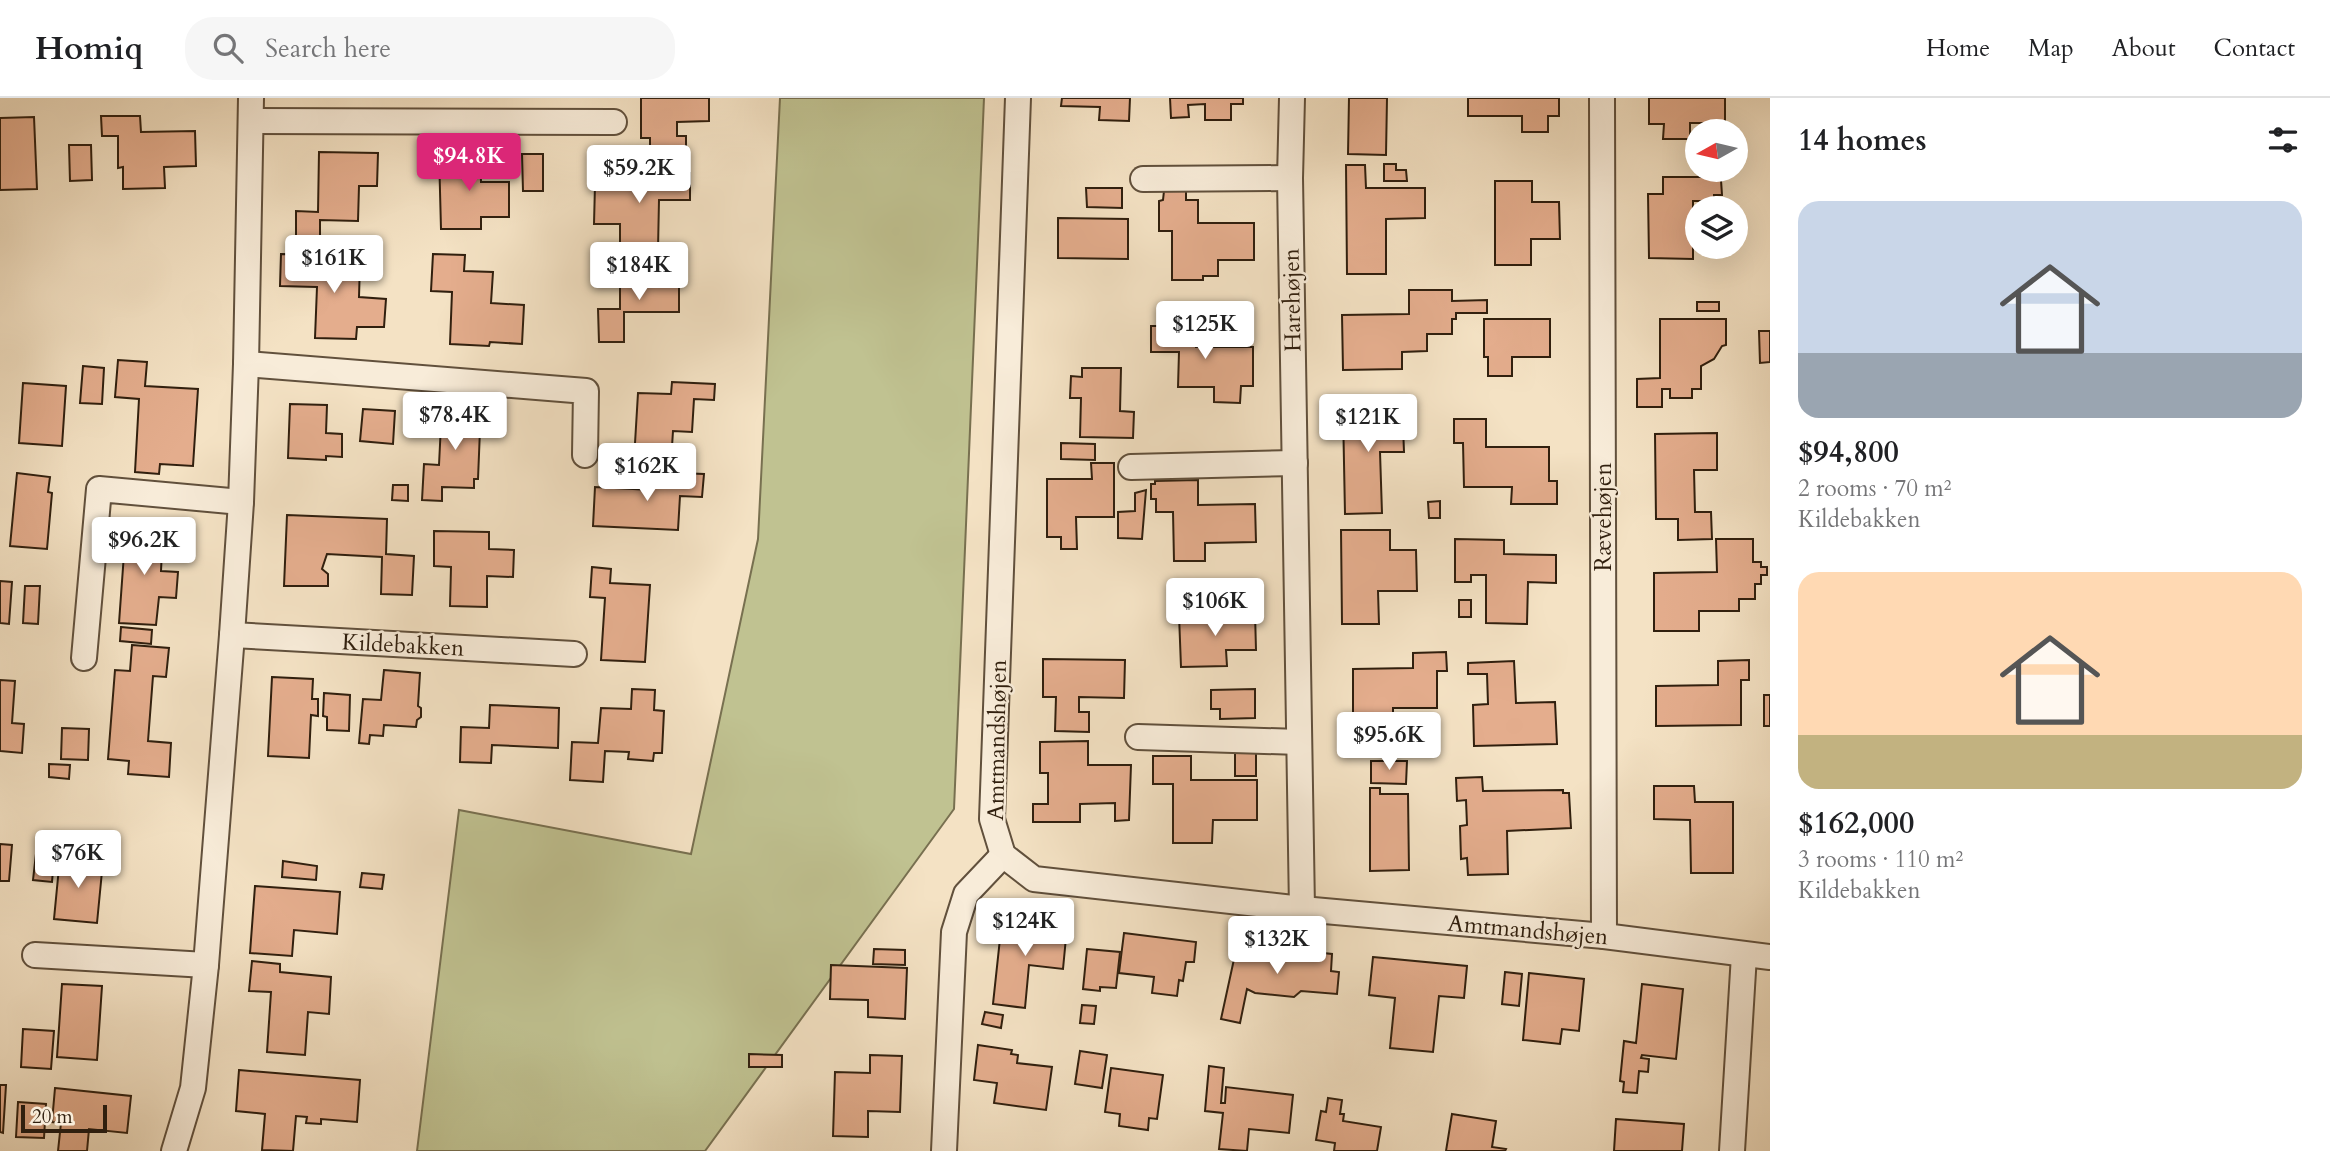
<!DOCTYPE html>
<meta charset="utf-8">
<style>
:root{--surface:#fff;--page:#f6f6f6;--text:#202124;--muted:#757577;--line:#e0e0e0;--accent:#db2777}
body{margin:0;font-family:Cardo,serif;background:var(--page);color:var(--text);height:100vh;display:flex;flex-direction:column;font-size:26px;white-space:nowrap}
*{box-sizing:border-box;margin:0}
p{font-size:23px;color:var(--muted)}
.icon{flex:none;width:38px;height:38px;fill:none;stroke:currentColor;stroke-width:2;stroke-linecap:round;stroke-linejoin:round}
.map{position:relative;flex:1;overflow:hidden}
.sheet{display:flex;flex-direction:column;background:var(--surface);width:560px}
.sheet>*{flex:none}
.needle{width:46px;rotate:262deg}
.fabs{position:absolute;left:1685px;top:21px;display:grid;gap:14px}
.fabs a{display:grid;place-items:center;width:63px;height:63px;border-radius:50%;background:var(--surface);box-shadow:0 7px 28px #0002;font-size:35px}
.scale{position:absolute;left:21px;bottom:18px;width:86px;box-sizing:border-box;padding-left:7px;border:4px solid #301f0e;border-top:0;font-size:19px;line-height:24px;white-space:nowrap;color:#301f0e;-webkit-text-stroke:5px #f8ecd9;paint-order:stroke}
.price{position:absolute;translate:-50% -60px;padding:0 16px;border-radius:7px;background:#fff;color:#222;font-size:23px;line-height:46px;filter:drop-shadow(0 2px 4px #0008)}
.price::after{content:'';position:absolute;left:50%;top:42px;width:21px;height:16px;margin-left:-10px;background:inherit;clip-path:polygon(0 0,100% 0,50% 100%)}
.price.selected{background:var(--accent);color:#fff}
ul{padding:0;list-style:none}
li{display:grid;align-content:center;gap:14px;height:371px;padding:0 28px}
li span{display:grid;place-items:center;height:217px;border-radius:21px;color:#555}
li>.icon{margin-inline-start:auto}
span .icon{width:126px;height:126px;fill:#fffc;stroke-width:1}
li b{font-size:30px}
h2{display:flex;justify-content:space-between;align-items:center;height:84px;padding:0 28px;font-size:30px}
header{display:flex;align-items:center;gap:42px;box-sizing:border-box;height:98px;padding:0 35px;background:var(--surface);border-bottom:2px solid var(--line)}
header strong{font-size:33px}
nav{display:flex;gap:38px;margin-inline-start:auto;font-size:24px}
.search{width:490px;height:63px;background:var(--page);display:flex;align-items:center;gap:18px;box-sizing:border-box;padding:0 24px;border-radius:28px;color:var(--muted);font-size:26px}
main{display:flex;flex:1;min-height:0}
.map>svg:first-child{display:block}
.green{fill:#c0c291;stroke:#787050;stroke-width:2}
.building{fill:#e4ad8d;stroke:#301f0e;stroke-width:2}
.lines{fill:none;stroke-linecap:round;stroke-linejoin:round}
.street-casing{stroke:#61503c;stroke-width:28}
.street{stroke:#f8ecd9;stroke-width:24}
.labels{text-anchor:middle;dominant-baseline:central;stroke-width:5;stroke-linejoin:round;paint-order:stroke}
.street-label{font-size:23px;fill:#301f0e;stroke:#f8ecd9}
</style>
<header>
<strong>Homiq</strong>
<div class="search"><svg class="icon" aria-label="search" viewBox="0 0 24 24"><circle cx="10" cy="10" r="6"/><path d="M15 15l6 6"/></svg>Search here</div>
<nav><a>Home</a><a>Map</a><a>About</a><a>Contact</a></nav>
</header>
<main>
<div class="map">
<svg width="1770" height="1053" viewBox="0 0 1770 1053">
<rect width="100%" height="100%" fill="#f4e2c4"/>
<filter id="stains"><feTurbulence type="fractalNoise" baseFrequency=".00286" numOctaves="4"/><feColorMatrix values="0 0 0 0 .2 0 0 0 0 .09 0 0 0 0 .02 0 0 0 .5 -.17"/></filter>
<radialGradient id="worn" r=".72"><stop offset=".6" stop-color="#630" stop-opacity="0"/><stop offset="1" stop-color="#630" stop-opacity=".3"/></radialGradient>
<polygon class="green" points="780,0 984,0 954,711 705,1053 417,1053 459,712 691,756 758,441"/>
<g class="building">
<polygon points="641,0 709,0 709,23 677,24 677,38 686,38 686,56 650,56 650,40 641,40"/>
<polygon points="1062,0 1130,0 1129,23 1099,22 1100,9 1061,8"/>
<polygon points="1170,0 1243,0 1243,6 1231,6 1231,22 1205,22 1205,6 1188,7 1189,19 1171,20"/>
<polygon points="1349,0 1387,0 1386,57 1348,56"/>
<polygon points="1468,0 1559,0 1559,18 1548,18 1548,34 1522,34 1522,18 1468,18"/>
<polygon points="1649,0 1725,0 1725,25 1690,25 1690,41 1663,41 1664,26 1649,26"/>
<polygon points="101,18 140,18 141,34 195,33 196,68 164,69 165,90 123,91 123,69 118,70 118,38 102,38"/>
<polygon points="34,19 37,91 0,92 0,20"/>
<polygon points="69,47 91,47 92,82 70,83"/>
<polygon points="319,54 378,55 377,88 359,88 358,123 320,122 320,149 296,149 296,113 318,114"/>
<polygon points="480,54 481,84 509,84 509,119 481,119 481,131 441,131 439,55"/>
<polygon points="522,56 543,56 543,93 523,93"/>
<polygon points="1384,66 1396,66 1396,72 1406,72 1407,83 1384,83"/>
<polygon points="1346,67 1365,67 1366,90 1425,90 1425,120 1386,121 1386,176 1347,176"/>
<polygon points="620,74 690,75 690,102 659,102 658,152 620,152 620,126 594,126 595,87 619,87"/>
<polygon points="1663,79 1714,79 1714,82 1721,82 1722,97 1714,97 1714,103 1693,103 1693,161 1649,160 1648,96 1663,96"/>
<polygon points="1495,83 1532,83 1532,104 1559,104 1560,141 1531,141 1531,167 1495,167"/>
<polygon points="1086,90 1122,90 1122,110 1087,109"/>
<polygon points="1164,93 1186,93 1186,102 1198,102 1198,125 1254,125 1254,162 1218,162 1218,178 1203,178 1203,182 1172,182 1172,133 1159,133 1159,103 1163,102"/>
<polygon points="1058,120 1128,121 1128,161 1058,160"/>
<polygon points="281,156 325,157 325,164 360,165 359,199 386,201 384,229 357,229 356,241 315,240 317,189 280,188"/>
<polygon points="433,156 465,157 464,173 493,174 491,205 524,207 522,246 490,244 489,248 450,246 452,194 431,193"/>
<polygon points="620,176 679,176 679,214 624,214 624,244 599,244 598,211 620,211"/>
<polygon points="1409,192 1452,192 1452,203 1487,202 1487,215 1456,215 1456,221 1452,221 1452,236 1427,236 1427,253 1402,254 1402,271 1343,272 1342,217 1409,216"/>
<rect x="1697" y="204" width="22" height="9"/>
<polygon points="1484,221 1550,221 1550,259 1512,259 1512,278 1488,278 1488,259 1484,259"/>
<polygon points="1660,221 1726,221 1726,247 1722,248 1714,261 1701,268 1701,291 1692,291 1692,300 1670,300 1670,291 1662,291 1662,309 1637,309 1637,281 1660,280"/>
<polygon points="1158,224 1196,224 1196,249 1253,249 1253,288 1241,288 1240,305 1214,304 1214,289 1178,289 1179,254 1151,254 1151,228 1159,228"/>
<polygon points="1759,233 1770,233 1770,264 1760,265"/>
<polygon points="118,262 147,264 145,288 198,291 193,368 160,366 159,376 135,374 139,301 115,299"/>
<polygon points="83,268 104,270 102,306 80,305"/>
<polygon points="1082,270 1121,270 1120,313 1134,314 1133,340 1080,339 1081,300 1070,300 1071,278 1082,279"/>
<polygon points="672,284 715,286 714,302 694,301 692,334 673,333 671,364 634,362 638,295 671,296"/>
<polygon points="23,285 66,288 62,348 19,345"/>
<polygon points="1396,305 1396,328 1403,328 1404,354 1380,354 1382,415 1345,416 1343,313 1355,313 1355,306"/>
<polygon points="290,306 327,307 326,335 342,336 342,359 326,358 326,362 288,360"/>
<polygon points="442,306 481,307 478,381 474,381 474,390 442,389 442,403 422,402 424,366 439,367"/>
<polygon points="363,311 395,313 393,346 360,343"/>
<polygon points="1454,321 1486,321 1486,349 1549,349 1549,383 1557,383 1557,406 1511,406 1512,389 1464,389 1463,345 1454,345"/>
<polygon points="1717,335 1717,372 1694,372 1695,414 1711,414 1712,441 1678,442 1678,421 1656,421 1655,336"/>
<polygon points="1061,345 1095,346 1095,362 1061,361"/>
<polygon points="1091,365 1114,365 1114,419 1076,419 1077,451 1061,451 1061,439 1047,439 1047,381 1092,381"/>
<polygon points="652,374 704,376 702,399 680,398 678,432 593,428 595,389 651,392"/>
<polygon points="17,375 50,379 48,394 52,395 47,451 10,448"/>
<polygon points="1198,382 1198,407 1255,406 1256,444 1205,445 1205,463 1174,463 1173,414 1156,414 1156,401 1151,401 1151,386 1155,386 1155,383"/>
<polygon points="393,387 408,387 408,403 392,402"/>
<polygon points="1146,392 1142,441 1118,440 1118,414 1135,413 1135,395"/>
<polygon points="1440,403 1440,420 1429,420 1428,404"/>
<polygon points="287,417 387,421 386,456 414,458 412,497 381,496 382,459 327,456 322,471 328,476 328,488 284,488"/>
<polygon points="126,428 163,431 161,473 178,474 176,500 159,499 156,527 119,525"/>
<polygon points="1341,432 1390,432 1390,452 1416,452 1417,493 1378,493 1379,526 1342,526"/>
<polygon points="434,433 489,434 489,451 514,452 513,479 487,478 487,509 450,508 451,469 434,468"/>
<polygon points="1455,441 1504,442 1504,456 1556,457 1556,485 1528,484 1527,526 1486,525 1486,477 1471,477 1471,484 1455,484"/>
<polygon points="1716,441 1753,441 1753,464 1761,464 1761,469 1767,469 1767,477 1761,477 1761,486 1755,486 1755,501 1739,501 1739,513 1699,513 1699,533 1654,533 1654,475 1717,474"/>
<polygon points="592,469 611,471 610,485 650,487 645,564 601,562 605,500 590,499"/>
<polygon points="0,483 12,484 9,526 0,525"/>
<polygon points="25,488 40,488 38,526 23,525"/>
<rect x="1459" y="502" width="12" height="17"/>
<polygon points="1255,515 1256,552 1226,552 1227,568 1181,569 1179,517"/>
<polygon points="121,529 152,532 151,546 120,543"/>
<polygon points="132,547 169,550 166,579 153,578 148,643 171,645 169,679 128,676 129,663 108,661 115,572 130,573"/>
<polygon points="1446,554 1447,573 1437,573 1437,610 1393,610 1393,633 1353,633 1353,571 1413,570 1413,555"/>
<polygon points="1043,561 1125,562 1124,600 1079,599 1079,614 1089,614 1089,634 1055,633 1056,599 1043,599"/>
<polygon points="1749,562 1749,582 1741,582 1741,627 1656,628 1656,588 1718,587 1718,563"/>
<polygon points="1514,563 1516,605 1555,604 1557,646 1474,648 1473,607 1488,606 1487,576 1468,576 1468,565"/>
<polygon points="384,572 420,575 418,608 421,610 421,619 417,622 416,629 384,627 383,638 370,637 369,646 359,645 363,601 381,602"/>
<polygon points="272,579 313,581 312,601 318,601 318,618 311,617 309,660 268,658"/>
<polygon points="0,582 15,583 12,625 24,626 22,655 0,653"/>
<polygon points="632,591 655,592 654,612 664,613 662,655 654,655 653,663 628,661 629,654 605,653 603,684 570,682 572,644 598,645 601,610 631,611"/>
<polygon points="1255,591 1255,620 1220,621 1220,611 1211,611 1211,592"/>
<polygon points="324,595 350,597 349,633 327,632 327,619 323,618"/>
<rect x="1764" y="597" width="6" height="31"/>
<polygon points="490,607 559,610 558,650 492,647 491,665 460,664 461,629 489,630"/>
<polygon points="62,630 89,631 88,662 61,661"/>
<polygon points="1088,643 1088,667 1131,667 1129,722 1115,723 1115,705 1080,706 1080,724 1033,724 1033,706 1048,706 1048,675 1040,675 1040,644"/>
<rect x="1235" y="651" width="21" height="27"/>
<polygon points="1153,658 1191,658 1191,682 1257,682 1257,722 1213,722 1212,745 1173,745 1173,686 1153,686"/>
<polygon points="1371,663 1407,663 1406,686 1371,685"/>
<polygon points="49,666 70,667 69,681 49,679"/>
<polygon points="1482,679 1483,693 1563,692 1563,695 1569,695 1571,730 1507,733 1508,776 1468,777 1467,760 1461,761 1460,728 1467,727 1466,702 1457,703 1456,680"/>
<polygon points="1654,688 1694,688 1695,704 1733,704 1733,775 1691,775 1690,722 1654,721"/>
<polygon points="1370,690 1380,690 1380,696 1408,696 1409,772 1370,773"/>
<polygon points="0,746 12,747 9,783 0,783"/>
<polygon points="37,747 55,749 52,784 33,782"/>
<polygon points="60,759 103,763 97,825 54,821"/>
<polygon points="283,763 317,768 316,782 282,779"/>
<polygon points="362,775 384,777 382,791 360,789"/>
<polygon points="255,788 340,794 337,836 294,832 292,858 250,855"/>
<polygon points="1002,822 1067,829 1063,871 1029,867 1025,910 993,906"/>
<polygon points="1124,835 1196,844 1194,864 1186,864 1183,883 1179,882 1177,898 1152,895 1154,879 1119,875"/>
<polygon points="1256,848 1332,856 1331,873 1339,874 1337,896 1301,893 1294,899 1255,895 1247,891 1240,925 1221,921 1236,852 1255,855"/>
<polygon points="874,851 905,852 905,867 873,866"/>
<polygon points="1087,851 1120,854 1116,890 1100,889 1100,893 1083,891"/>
<polygon points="1373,859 1467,868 1464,900 1439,898 1433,954 1390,950 1395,900 1369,897"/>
<polygon points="252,863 280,866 280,874 331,879 329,916 308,914 305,957 267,954 271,894 249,893"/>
<polygon points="831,867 907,870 905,921 868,919 868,902 830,901"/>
<polygon points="1505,874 1522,876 1519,908 1502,906"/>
<polygon points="1529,875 1584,881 1579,933 1562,931 1560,946 1523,942"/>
<polygon points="62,886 102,888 97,962 57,959"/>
<polygon points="1642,886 1683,891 1676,961 1642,957 1641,960 1649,961 1648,974 1639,973 1637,995 1623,994 1624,984 1620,983 1624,943 1636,945"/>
<polygon points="1082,907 1096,908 1094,926 1080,925"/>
<polygon points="985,914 1003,917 1001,930 982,926"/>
<polygon points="23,931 54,933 51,971 21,969"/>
<polygon points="978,947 1012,952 1011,956 1018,957 1017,965 1052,969 1046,1012 994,1005 997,985 974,982"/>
<polygon points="1080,953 1107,957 1102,990 1075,986"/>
<polygon points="749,956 782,957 782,969 749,969"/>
<polygon points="870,957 902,958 900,1014 868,1013 868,1039 833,1038 835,974 870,975"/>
<polygon points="1209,968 1224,970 1221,1005 1225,1005 1226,989 1293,997 1289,1035 1249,1031 1247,1053 1219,1051 1223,1015 1205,1013"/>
<polygon points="1111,970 1163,977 1157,1021 1149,1020 1148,1032 1119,1028 1120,1016 1105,1014"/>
<polygon points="239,972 360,982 357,1024 321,1021 321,1026 306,1025 307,1019 296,1018 293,1053 262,1052 265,1016 236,1013"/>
<polygon points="0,987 6,987 3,1035 0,1034"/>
<polygon points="55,990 131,998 127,1035 89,1031 87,1053 58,1053 61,1025 52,1024"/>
<polygon points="1328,1000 1342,1002 1340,1016 1344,1016 1343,1023 1381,1029 1377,1053 1334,1053 1335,1045 1316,1042 1321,1013 1326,1014"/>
<polygon points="18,1004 46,1006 44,1040 16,1039"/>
<polygon points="1452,1016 1496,1023 1492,1049 1506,1051 1505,1053 1446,1053"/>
<polygon points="1616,1021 1684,1026 1682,1053 1614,1053"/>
</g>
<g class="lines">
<defs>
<g id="street">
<polyline points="1018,0 992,721 1003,757 1034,781 1302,811 1604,838 1770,859"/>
<polyline points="1292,0 1290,80 1302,811"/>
<polyline points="1602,0 1604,838"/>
<polyline points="251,23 614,24"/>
<polyline points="1143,81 1290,80"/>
<polyline points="246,266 586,293 585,357"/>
<polyline points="1131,369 1295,365"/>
<polyline points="232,537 574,556"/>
<polyline points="84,560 99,391 241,404"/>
<polyline points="1138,639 1299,644"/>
<polyline points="35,857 206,867"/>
<polyline points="174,1053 193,990 206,867 232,537 241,404 246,266 251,0"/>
<polyline points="944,1053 954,834 966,796 1003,757"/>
<polyline points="1732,1053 1744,857"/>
</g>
</defs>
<use href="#street" class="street-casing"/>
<use href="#street" class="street"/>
</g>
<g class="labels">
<g class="street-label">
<text transform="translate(1292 202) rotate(-91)">Harehøjen</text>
<text transform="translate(1603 419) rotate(-90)">Rævehøjen</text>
<text transform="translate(403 547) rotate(3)">Kildebakken</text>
<text transform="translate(997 642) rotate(-89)">Amtmandshøjen</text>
<text transform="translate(1528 832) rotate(5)">Amtmandshøjen</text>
</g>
</g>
<rect width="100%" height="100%" filter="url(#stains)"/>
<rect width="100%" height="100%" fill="url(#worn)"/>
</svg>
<div class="fabs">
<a><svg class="needle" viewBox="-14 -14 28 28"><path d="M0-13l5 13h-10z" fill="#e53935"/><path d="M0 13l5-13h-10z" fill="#757577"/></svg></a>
<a><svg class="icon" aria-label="layers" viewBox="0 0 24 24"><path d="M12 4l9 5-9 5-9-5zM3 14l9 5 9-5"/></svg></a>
</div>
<div class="scale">20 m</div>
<b class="price selected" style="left:469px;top:95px">$94.8K</b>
<b class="price" style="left:639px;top:107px">$59.2K</b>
<b class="price" style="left:334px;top:197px">$161K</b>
<b class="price" style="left:639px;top:204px">$184K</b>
<b class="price" style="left:1205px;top:263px">$125K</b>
<b class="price" style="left:455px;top:354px">$78.4K</b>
<b class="price" style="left:1368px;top:356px">$121K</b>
<b class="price" style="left:647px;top:405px">$162K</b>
<b class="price" style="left:144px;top:479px">$96.2K</b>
<b class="price" style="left:1215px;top:540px">$106K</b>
<b class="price" style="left:1389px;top:674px">$95.6K</b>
<b class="price" style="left:78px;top:792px">$76K</b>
<b class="price" style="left:1025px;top:860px">$124K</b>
<b class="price" style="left:1277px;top:878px">$132K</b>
</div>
<section class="sheet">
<h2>14 homes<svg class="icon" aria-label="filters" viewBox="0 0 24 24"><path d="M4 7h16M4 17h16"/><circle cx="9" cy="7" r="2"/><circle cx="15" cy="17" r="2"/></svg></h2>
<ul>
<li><span style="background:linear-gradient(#c9d6e8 70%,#9aa5b1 0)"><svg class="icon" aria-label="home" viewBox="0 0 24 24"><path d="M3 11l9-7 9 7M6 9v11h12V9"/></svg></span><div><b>$94,800</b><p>2 rooms · 70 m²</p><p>Kildebakken</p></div></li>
<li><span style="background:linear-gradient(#ffd9b3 75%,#c2b280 0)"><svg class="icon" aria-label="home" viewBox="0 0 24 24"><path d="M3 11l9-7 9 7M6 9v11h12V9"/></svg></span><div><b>$162,000</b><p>3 rooms · 110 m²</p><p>Kildebakken</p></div></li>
</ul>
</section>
</main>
